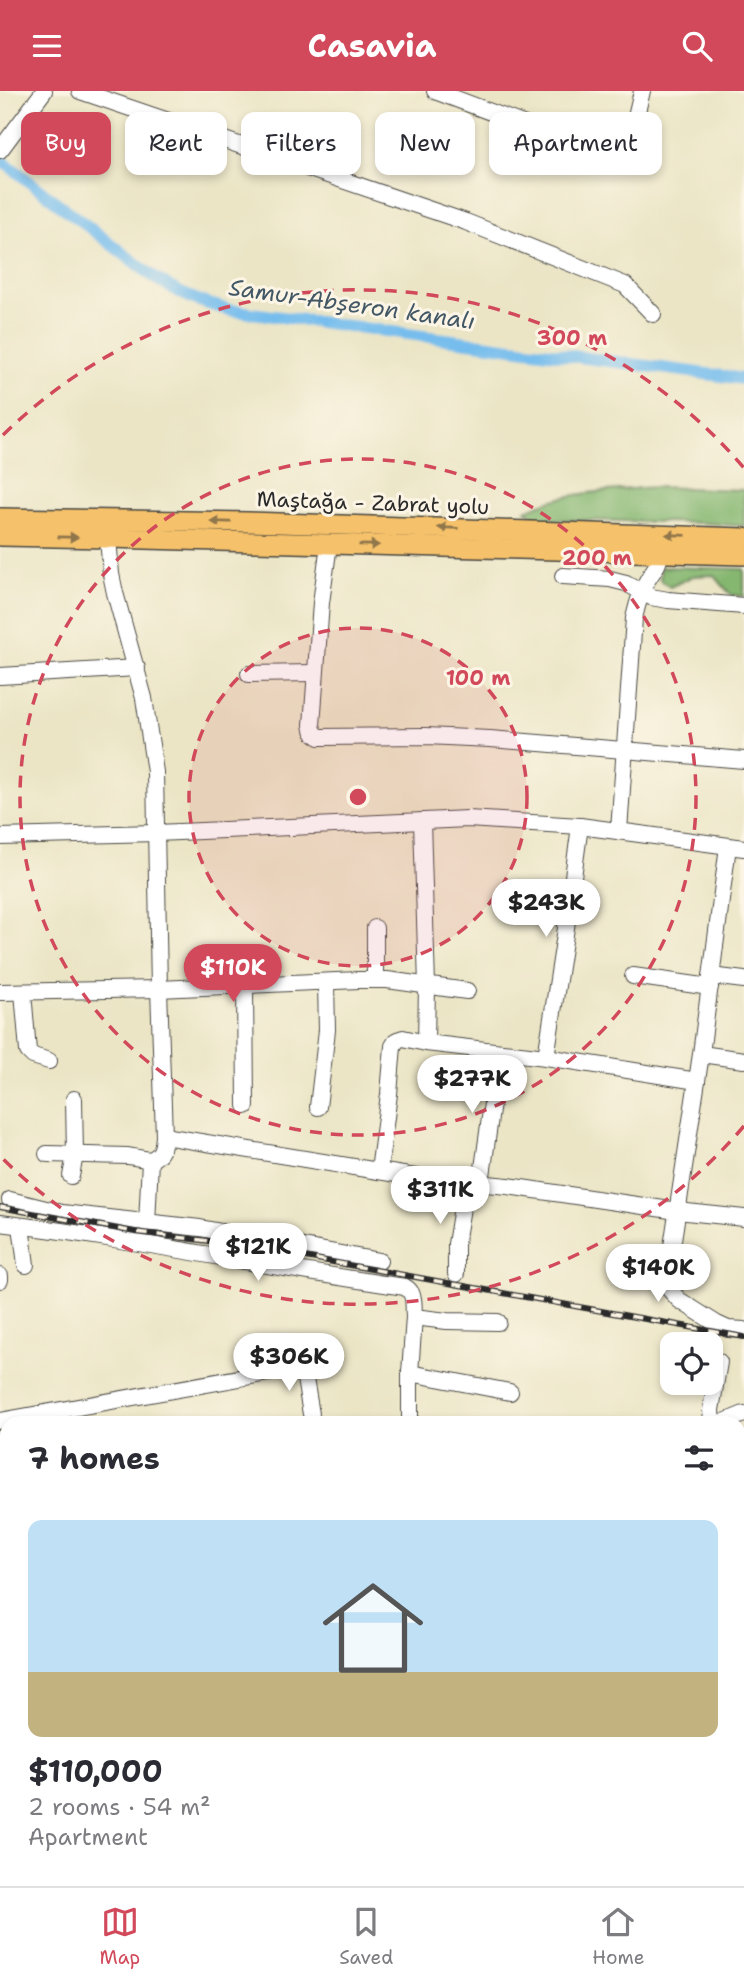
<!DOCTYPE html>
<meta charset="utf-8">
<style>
:root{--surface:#fff;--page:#f2f2f3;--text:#2b2b33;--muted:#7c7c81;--line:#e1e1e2;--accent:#d1495b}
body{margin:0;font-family:"Shantell Sans",sans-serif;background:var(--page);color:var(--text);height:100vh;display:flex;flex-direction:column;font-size:26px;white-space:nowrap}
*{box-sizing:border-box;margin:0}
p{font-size:23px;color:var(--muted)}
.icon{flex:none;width:38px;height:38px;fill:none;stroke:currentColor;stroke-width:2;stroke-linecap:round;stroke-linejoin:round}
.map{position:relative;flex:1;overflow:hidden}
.drawer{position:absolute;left:0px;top:1325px;width:746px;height:471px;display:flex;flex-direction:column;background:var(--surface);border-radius:21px 21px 0 0;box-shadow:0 4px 10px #0003}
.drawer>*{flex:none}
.banner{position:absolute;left:21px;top:21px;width:704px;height:63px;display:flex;gap:14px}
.tools{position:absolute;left:660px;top:1241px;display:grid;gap:14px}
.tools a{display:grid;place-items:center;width:63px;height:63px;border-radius:14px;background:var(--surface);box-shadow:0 4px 10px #0003;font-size:35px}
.price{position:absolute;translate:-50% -60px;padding:0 16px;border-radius:24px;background:#fff;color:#222;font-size:23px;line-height:46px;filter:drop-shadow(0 2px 4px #0008)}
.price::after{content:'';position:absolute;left:50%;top:42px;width:21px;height:16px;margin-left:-10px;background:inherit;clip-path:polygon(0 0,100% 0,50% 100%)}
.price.current{background:var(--accent);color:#fff}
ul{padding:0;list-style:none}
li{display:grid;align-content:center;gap:14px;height:371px;padding:0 28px}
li+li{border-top:2px solid var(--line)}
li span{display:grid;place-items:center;height:217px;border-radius:14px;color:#555}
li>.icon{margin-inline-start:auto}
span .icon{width:126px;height:126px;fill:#fffc;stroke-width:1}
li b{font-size:30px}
h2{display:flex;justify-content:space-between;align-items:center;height:84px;padding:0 28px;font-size:30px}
.chip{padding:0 24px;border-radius:14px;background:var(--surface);box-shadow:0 4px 10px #0003;font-size:24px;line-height:63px}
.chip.current{background:var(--accent);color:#fff}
header{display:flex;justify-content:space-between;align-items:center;height:91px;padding:0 28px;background:var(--accent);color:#fff;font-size:32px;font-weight:700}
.tabs{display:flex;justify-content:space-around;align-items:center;height:98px;border-top:2px solid var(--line);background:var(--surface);font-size:19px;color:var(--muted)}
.tabs a{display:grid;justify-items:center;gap:4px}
.tabs .current{color:var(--accent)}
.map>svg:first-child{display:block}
.forest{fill:#86b771;stroke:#58714e;stroke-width:2}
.water{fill:#76bded;stroke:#50748c;stroke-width:2}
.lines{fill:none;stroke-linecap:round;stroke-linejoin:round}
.canal{stroke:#76bded;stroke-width:12}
.minor-casing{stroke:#484742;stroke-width:18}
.major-casing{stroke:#484742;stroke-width:22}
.minor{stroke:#fff;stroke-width:16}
.major{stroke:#f5c16b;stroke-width:19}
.rail-casing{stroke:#2b2b2b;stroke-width:6}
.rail{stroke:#fcf5e5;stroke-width:3.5;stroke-dasharray:10;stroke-linecap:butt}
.oneway{fill:#90764b}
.ring{fill:none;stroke:#d1495b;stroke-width:3.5;stroke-dasharray:12 9}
.labels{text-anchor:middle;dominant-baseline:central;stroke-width:6;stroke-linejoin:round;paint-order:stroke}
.street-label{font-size:21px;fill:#2b2b2b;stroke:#fcf5e5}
.water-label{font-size:23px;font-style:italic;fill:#425765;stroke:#fcf5e5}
.centre{fill:#d1495b;stroke:#fcf5e5;stroke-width:3.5}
.ring-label{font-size:21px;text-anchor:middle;font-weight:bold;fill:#d1495b;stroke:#fcf5e5;stroke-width:6;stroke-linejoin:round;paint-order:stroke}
</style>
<header><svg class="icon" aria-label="menu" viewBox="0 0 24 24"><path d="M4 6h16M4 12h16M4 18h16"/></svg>Casavia<svg class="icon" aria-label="search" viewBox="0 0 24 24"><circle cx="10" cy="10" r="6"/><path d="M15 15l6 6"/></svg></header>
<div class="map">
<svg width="744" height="1795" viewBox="0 0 744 1795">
<rect width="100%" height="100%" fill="#fcf5e5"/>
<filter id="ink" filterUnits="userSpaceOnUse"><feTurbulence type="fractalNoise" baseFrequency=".0143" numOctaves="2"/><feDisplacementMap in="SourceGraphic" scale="14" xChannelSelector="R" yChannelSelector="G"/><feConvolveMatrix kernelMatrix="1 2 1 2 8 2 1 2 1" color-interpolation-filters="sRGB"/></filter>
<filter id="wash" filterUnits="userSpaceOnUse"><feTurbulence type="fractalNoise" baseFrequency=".00686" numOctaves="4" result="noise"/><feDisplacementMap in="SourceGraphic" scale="28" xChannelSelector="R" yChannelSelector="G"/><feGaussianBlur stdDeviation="1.57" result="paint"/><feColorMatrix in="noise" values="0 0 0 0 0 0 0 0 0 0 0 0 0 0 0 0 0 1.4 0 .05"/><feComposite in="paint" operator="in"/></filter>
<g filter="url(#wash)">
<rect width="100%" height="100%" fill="#ebe5c6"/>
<g class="forest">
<path d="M655,396L744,399V435L704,432L536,428L526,419C565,400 612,400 655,396Z"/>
<polygon points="661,476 744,478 744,505 731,504 714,484 693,485 670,496 660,489"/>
</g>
<g class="water">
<polygon points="234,1788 350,1789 353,1795 218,1795"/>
<polygon points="659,1788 659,1795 486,1795 486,1789"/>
</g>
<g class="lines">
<path class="canal" d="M0,68L155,187C183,205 197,210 229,219L744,288"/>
</g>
</g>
<g filter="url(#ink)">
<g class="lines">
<defs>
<g id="minor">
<polyline points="80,0 466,131 625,194 653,223"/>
<polyline points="435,0 618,69 625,65 628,59 642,0"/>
<polyline points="0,59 44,0"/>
<path d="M108,447L111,483L115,502L144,607L155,681L159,898L164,1045C163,1057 162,1064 150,1069L147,1133"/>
<polyline points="329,453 321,512 312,634 314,642 320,646 426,645 490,648 744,669"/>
<polyline points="563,485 610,488 626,492 651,506 668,509 744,515"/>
<polyline points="249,583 315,582"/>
<polyline points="0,585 137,577"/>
<polyline points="422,730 427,895 426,952"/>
<path d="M619,740L634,527C637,514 641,499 648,488C654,478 660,473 660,461"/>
<polyline points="0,746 156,742 468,728 580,735 744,757"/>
<polyline points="728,755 701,963 667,1189 670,1199 679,1209 717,1233 728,1238 744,1239"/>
<polyline points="375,837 375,889"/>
<polyline points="633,885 710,896"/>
<polyline points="711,885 744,889"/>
<polyline points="245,894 246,1015"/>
<polyline points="0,901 159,898 359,889 387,889 467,900"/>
<polyline points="23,901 28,960 33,965 49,970"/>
<polyline points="701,963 744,969"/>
<polyline points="546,966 566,837 580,735"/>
<polyline points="318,1016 327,939 326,891"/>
<polyline points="164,1045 415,1086 508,1095 677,1120 744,1127"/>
<polyline points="47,1063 128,1065 150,1069"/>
<polyline points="379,1080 389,1003 393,955 397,949 403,947 426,952 546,966 697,990"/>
<polyline points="71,1085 75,1064 74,1008"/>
<polyline points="481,1092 499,961"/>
<polyline points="10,1109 62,1122 200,1137 379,1170"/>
<path d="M0,1132C136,1148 270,1177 405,1196C416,1202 413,1215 414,1226L447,1230L498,1231"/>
<polyline points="21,1135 26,1174"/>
<polyline points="456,1183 456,1153 466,1092"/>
<polyline points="0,1185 0,1189"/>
<polyline points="303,1276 311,1323"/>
<polyline points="410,1282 510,1301"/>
<polyline points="0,1330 328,1271"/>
<polyline points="410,1332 410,1282 414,1226"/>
<polyline points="712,1332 711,1319 719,1271"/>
<polyline points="722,1332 744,1323"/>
<polyline points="738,1422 744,1429"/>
<polyline points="0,1484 7,1483"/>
<polyline points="738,1597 744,1595"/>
<polyline points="0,1618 7,1652"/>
<polyline points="738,1668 744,1674"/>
<polyline points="738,1765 744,1760"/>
<polyline points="35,1788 36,1794"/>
<polyline points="113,1788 113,1792"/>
<polyline points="705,1795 712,1788"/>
</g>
<g id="major">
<polyline points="0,427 249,431 744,447"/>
<polyline points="0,445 108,447 744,464"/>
</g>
</defs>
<use href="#minor" class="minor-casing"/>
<use href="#major" class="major-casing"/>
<use href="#minor" class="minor"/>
<use href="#major" class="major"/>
<defs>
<polyline id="rail" points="0,1116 135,1141 234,1153 744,1246"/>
</defs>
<use href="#rail" class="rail-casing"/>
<use href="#rail" class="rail"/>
</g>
<defs><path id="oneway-solid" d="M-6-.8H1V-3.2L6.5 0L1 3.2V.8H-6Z" transform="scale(1.75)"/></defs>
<g class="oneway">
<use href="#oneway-solid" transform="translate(221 431) rotate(-179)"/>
<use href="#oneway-solid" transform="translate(448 437) rotate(-178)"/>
<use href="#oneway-solid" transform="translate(676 444) rotate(-178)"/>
<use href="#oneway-solid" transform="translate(68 446) rotate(1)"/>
<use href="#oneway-solid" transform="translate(369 454) rotate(1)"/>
</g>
</g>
<circle cx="358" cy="706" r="169" fill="#d1495b" fill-opacity=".12"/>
<g class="ring">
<circle cx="358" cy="706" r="169"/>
<circle cx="358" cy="706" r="338"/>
<path d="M744 1035A507 507 0 0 1 3 1068M3 344A507 507 0 0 1 744 377"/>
</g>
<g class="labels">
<g class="street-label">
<text transform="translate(373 412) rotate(2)">Maştağa - Zabrat yolu</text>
</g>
<g class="water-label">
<text transform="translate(352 213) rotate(8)">Samur-Abşeron kanalı</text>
</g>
</g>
<circle cx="358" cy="706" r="10" class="centre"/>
<g class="ring-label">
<text x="572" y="254">300 m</text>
<text x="597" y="474">200 m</text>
<text x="478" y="594">100 m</text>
</g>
</svg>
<div class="tools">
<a><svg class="icon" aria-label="locate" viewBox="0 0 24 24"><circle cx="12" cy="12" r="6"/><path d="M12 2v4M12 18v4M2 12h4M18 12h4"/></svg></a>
</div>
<b class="price" style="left:546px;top:848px">$243K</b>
<b class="price current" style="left:233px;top:913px">$110K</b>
<b class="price" style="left:472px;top:1024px">$277K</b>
<b class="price" style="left:440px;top:1135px">$311K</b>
<b class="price" style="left:258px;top:1192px">$121K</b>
<b class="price" style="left:658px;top:1213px">$140K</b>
<b class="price" style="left:289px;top:1302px">$306K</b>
<div class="banner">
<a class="chip current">Buy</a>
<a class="chip">Rent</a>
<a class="chip">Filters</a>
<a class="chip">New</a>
<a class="chip">Apartment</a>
</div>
<section class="drawer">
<h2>7 homes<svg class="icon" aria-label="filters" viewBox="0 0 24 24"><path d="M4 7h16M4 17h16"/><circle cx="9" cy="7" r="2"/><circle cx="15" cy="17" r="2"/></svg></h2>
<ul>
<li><span style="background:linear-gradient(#bfe0f5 70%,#c2b280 0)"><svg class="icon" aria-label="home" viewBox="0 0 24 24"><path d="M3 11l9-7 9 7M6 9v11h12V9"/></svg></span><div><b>$110,000</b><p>2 rooms · 54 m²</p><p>Apartment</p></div></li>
</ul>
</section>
</div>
<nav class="tabs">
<a class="current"><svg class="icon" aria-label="map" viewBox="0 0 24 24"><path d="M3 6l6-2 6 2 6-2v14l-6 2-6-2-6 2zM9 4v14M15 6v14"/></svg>Map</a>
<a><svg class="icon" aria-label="saved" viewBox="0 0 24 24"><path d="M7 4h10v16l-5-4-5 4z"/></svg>Saved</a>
<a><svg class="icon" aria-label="home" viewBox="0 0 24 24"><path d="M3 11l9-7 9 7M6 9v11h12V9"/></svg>Home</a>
</nav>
